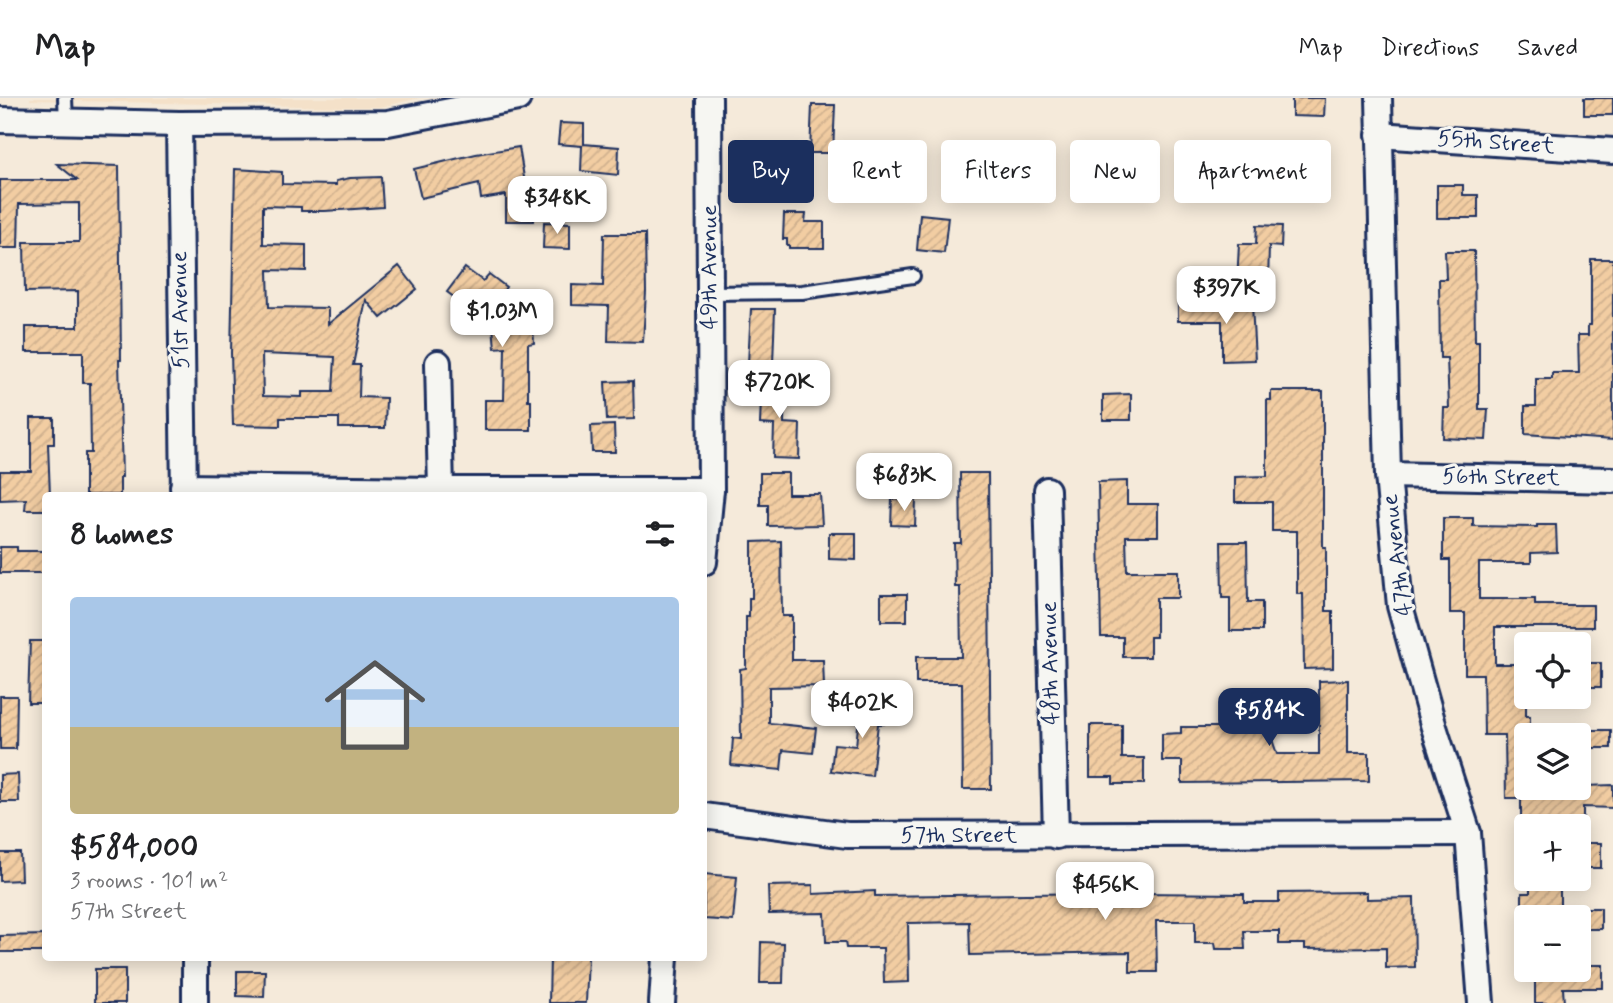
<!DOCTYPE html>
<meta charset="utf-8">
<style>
:root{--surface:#fff;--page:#f6f6f6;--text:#202124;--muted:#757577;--line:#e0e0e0;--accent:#1b2f5e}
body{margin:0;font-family:Mynerve,sans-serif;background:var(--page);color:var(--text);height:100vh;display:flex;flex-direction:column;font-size:26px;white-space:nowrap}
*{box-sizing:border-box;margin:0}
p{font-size:23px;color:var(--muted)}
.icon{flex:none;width:38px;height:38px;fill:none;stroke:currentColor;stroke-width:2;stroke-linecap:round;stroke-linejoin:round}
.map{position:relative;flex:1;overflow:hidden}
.details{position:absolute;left:42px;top:394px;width:665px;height:469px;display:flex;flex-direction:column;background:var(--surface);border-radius:7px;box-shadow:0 4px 18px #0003}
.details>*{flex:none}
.guide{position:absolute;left:728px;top:42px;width:665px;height:63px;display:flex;gap:14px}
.tools{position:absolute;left:1514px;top:534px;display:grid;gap:14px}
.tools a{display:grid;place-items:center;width:77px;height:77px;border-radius:7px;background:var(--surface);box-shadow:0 4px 18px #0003;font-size:35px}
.price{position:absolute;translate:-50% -60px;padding:0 16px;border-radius:14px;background:#fff;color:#222;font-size:23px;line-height:46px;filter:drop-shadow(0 2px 4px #0008)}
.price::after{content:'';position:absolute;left:50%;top:42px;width:21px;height:16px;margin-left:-10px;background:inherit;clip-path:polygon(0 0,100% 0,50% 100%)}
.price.active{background:var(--accent);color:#fff}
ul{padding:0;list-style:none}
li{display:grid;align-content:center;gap:14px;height:371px;padding:0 28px}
li span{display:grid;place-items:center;height:217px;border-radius:7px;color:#555}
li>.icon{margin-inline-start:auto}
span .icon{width:126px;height:126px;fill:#fffc;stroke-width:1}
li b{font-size:30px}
h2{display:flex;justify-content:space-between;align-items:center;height:84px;padding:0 28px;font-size:30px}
.chip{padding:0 24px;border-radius:7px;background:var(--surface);box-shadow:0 4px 18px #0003;font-size:24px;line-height:63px}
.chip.active{background:var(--accent);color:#fff}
header{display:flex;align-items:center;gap:42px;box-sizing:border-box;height:98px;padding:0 35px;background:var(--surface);border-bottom:2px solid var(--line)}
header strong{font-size:33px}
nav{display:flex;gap:38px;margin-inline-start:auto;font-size:24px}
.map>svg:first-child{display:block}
.built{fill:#f4e1c9}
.building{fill:url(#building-hatch);stroke:#1b2f5e;stroke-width:2;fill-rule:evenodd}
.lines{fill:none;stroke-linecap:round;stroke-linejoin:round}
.lane-casing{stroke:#1b2f5e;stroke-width:18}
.street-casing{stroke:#1b2f5e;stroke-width:30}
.lane{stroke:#f6f6f2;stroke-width:12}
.street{stroke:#f6f6f2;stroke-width:24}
.labels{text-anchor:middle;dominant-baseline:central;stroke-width:6;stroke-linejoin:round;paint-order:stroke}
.street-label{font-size:23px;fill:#1b2f5e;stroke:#f6f6f2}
</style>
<header>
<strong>Map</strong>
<nav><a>Map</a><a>Directions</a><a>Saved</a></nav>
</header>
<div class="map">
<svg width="1613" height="905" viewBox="0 0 1613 905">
<defs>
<pattern id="building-hatch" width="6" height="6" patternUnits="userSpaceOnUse" patternTransform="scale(1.75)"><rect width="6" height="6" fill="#f2cda2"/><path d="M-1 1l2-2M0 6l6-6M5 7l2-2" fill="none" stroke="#cfb08e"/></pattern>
</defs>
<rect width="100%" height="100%" fill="#f5eada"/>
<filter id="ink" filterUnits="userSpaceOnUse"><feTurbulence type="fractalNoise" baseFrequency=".0143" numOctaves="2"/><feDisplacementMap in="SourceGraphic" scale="14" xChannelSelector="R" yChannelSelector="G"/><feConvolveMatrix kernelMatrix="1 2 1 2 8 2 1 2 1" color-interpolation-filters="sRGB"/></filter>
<g filter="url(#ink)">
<polygon class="built" points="30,0 419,0 381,9 344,9 30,2"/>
<g class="building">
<polygon points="1292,0 1325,0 1324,19 1292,18"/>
<rect x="1584" y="0" width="29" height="17"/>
<polygon points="812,7 835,7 833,55 810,55"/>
<polygon points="560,25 584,26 584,46 619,49 618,77 581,73 582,48 558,46"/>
<polygon points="786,48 787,76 734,77 733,57 739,57 738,49"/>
<polygon points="519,49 527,98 534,98 534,123 506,123 506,97 481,101 479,86 421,100 414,71 476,56"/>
<polygon points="57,66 119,68 121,262 119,262 122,379 120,379 120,397 85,397 85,355 91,355 90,285 83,285 83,254 26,254 26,229 78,229 78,193 25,194 24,144 79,144 79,105 19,106 18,150 0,150 0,82 77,82"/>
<path d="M235,71L282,74V86L336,87V83L350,80L381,79L383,109L325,113H301V109L263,108V146L306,147V173L268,172L269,209L328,210V226L399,168L417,191L381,220L366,202L353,267H360L359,299L386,300L385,330H339V320H280V328L233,327L231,255ZM262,256L335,259L333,294H302V299L263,298Z"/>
<polygon points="1437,87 1463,87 1463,97 1478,97 1478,120 1437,120"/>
<polygon points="784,116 806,116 805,124 824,124 824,150 789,150 789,147 787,147 787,141 783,141"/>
<polygon points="920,116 948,119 944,155 917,152"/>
<polygon points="544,124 570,125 570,151 543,150"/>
<polygon points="1257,127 1282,128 1281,149 1269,148 1268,186 1237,185 1239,146 1256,146"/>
<polygon points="604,136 645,136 646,194 643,244 608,243 609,208 572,207 572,187 603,188"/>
<polygon points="1445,153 1474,153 1475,243 1479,243 1479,311 1488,311 1486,342 1443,340 1444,310 1449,310 1447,260 1440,260 1439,181 1446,181"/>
<polygon points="1591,161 1613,161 1613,342 1525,336 1525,308 1536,308 1536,281 1552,281 1552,275 1579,275 1578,237 1588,237 1588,227 1591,227"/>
<polygon points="465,170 483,183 489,176 506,189 489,215 532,210 534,245 528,246 528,302 531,302 531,332 485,332 485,302 504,302 505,249 495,250 493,228 447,194"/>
<polygon points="1178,205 1252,206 1255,262 1222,263 1222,223 1178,223"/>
<polygon points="751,211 775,211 773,266 748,265"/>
<polygon points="633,283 634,321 607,322 605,284"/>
<polygon points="758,283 785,283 784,325 800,326 799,361 773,360 774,327 760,326 761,302 758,301"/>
<polygon points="1271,293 1323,293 1323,449 1326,449 1326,513 1333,513 1333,570 1304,571 1303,496 1297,496 1297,433 1272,433 1272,404 1235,404 1235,379 1267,378 1267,302 1271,302"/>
<polygon points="1131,296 1131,322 1103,322 1103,297"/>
<polygon points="31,320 54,320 54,346 48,346 50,397 46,397 46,412 25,412 26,401 0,402 0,373 31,373"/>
<polygon points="614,327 615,354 592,354 591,328"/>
<polygon points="760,375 788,375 788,396 820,396 822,427 768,428 768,407 760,407"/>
<polygon points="960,375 988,375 991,691 963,691 962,585 916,585 916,559 961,559 960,489 955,489 954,445 961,445"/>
<polygon points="1127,383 1127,406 1158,406 1158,438 1126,438 1127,473 1178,473 1178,500 1156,500 1156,539 1150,539 1150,559 1123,559 1123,539 1101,539 1098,384"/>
<polygon points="892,401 916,402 915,428 891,427"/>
<polygon points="1443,420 1473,420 1473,428 1537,429 1537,427 1556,427 1557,454 1531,455 1531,465 1479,465 1479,501 1535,501 1535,507 1593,507 1593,529 1495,529 1495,566 1526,566 1526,618 1530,618 1530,637 1526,637 1526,690 1613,687 1613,710 1583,709 1583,728 1521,728 1521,700 1506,700 1505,637 1484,637 1483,576 1465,576 1465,515 1450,515 1450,462 1443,462"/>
<polygon points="829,435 856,435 856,462 829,461"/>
<polygon points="781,443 782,518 792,518 792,562 823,562 824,588 769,589 769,625 816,630 813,655 783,652 781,672 731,667 733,640 741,641 740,571 746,570 746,519 749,519 749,500 752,500 752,444"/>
<polygon points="1221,444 1247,444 1248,504 1262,504 1262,533 1230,533 1230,500 1222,500"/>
<polygon points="0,449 17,449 17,453 46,453 46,475 0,475"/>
<rect x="881" y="496" width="26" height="27"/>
<polygon points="30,543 46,543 46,605 28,605"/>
<rect x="1578" y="565" width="23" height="24"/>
<polygon points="1348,582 1348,655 1369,655 1369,683 1182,685 1182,663 1162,663 1162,636 1181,635 1181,629 1239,629 1232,608 1258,600 1277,656 1319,656 1319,583"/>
<polygon points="0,598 17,598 16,651 0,651"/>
<polygon points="861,598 887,601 884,626 878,626 872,678 831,673 834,646 856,648"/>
<polygon points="1090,627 1122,627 1122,660 1144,660 1144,686 1113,686 1113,679 1090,679"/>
<rect x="1586" y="632" width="25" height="18"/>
<polygon points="18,676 19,704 0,704 0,677"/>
<rect x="1578" y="745" width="23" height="25"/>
<polygon points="0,755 20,755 21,782 0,783"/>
<polygon points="704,776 737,779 733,823 704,821"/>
<polygon points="1530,780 1560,780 1560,817 1522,815 1522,795 1530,795"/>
<polygon points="813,787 813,796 875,793 875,798 1102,795 1102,803 1137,803 1137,795 1244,796 1244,804 1279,804 1279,795 1367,794 1367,801 1414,800 1415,869 1386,870 1386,850 1305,851 1305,846 1279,846 1279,833 1244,833 1245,851 1216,851 1215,845 1195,845 1195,823 1156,823 1157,874 1130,874 1130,854 970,857 969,824 908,825 909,884 884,885 883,850 846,850 845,844 826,844 825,815 769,816 768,788"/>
<rect x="1578" y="810" width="23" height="21"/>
<polygon points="46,837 46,854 0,854 0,838"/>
<polygon points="761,844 784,845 783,885 760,885"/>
<polygon points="550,859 588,859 586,905 549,905"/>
<polygon points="1578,867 1603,867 1603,890 1563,890 1564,905 1535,905 1535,872 1578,872"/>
<rect x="95" y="871" width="30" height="34"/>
<polygon points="237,873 265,873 264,899 237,898"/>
</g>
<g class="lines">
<defs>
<g id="lane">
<polyline points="65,0 66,24"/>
<polyline points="710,195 802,194 913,178"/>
</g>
<g id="street">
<polyline points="1379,0 1388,377 1400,508 1433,626 1468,735 1481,905"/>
<polyline points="0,22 179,26 388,25 518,0"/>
<polyline points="179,26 184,397"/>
<polyline points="1379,37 1613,53"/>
<polyline points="438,265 441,392"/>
<polyline points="1388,377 1613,382"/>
<polyline points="183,389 441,392 711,392"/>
<polyline points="1047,392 1056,738"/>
<polyline points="704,464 711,392 709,0"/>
<polyline points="704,718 847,737 1468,735"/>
<polyline points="195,859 195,905"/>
<polyline points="662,905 665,859"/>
</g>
</defs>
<use href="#lane" class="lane-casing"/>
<use href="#street" class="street-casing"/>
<use href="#lane" class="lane"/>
<use href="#street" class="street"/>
</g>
</g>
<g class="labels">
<g class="street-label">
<text transform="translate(1496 45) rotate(4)">55th Street</text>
<text transform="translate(710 169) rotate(-90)">49th Avenue</text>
<text transform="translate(181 212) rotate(-91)">51st Avenue</text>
<text transform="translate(1501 380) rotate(1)">56th Street</text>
<text transform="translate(1398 457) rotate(-97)">47th Avenue</text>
<text transform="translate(1051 565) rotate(-91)">48th Avenue</text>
<text x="959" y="738">57th Street</text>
</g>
</g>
</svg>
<div class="tools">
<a><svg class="icon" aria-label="locate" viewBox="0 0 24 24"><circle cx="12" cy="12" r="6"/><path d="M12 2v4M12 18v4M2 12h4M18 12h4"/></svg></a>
<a><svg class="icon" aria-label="layers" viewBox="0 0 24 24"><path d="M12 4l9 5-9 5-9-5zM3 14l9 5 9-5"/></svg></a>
<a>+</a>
<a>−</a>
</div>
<b class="price" style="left:557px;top:138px">$348K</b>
<b class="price" style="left:1226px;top:228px">$397K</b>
<b class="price" style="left:502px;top:251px">$1.03M</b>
<b class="price" style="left:779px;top:322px">$720K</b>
<b class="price" style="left:904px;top:415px">$683K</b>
<b class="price" style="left:862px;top:642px">$402K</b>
<b class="price active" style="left:1269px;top:650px">$584K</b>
<b class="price" style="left:1105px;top:824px">$456K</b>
<div class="guide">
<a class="chip active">Buy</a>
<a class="chip">Rent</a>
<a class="chip">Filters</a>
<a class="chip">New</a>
<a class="chip">Apartment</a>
</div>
<section class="details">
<h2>8 homes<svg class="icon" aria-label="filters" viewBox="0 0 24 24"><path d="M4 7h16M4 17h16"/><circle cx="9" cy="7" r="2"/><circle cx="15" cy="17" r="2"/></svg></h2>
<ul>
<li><span style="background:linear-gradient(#a9c7e8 60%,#c2b280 0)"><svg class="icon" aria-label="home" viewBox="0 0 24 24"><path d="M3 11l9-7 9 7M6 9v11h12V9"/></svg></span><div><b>$584,000</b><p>3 rooms · 101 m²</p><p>57th Street</p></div></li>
</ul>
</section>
</div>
